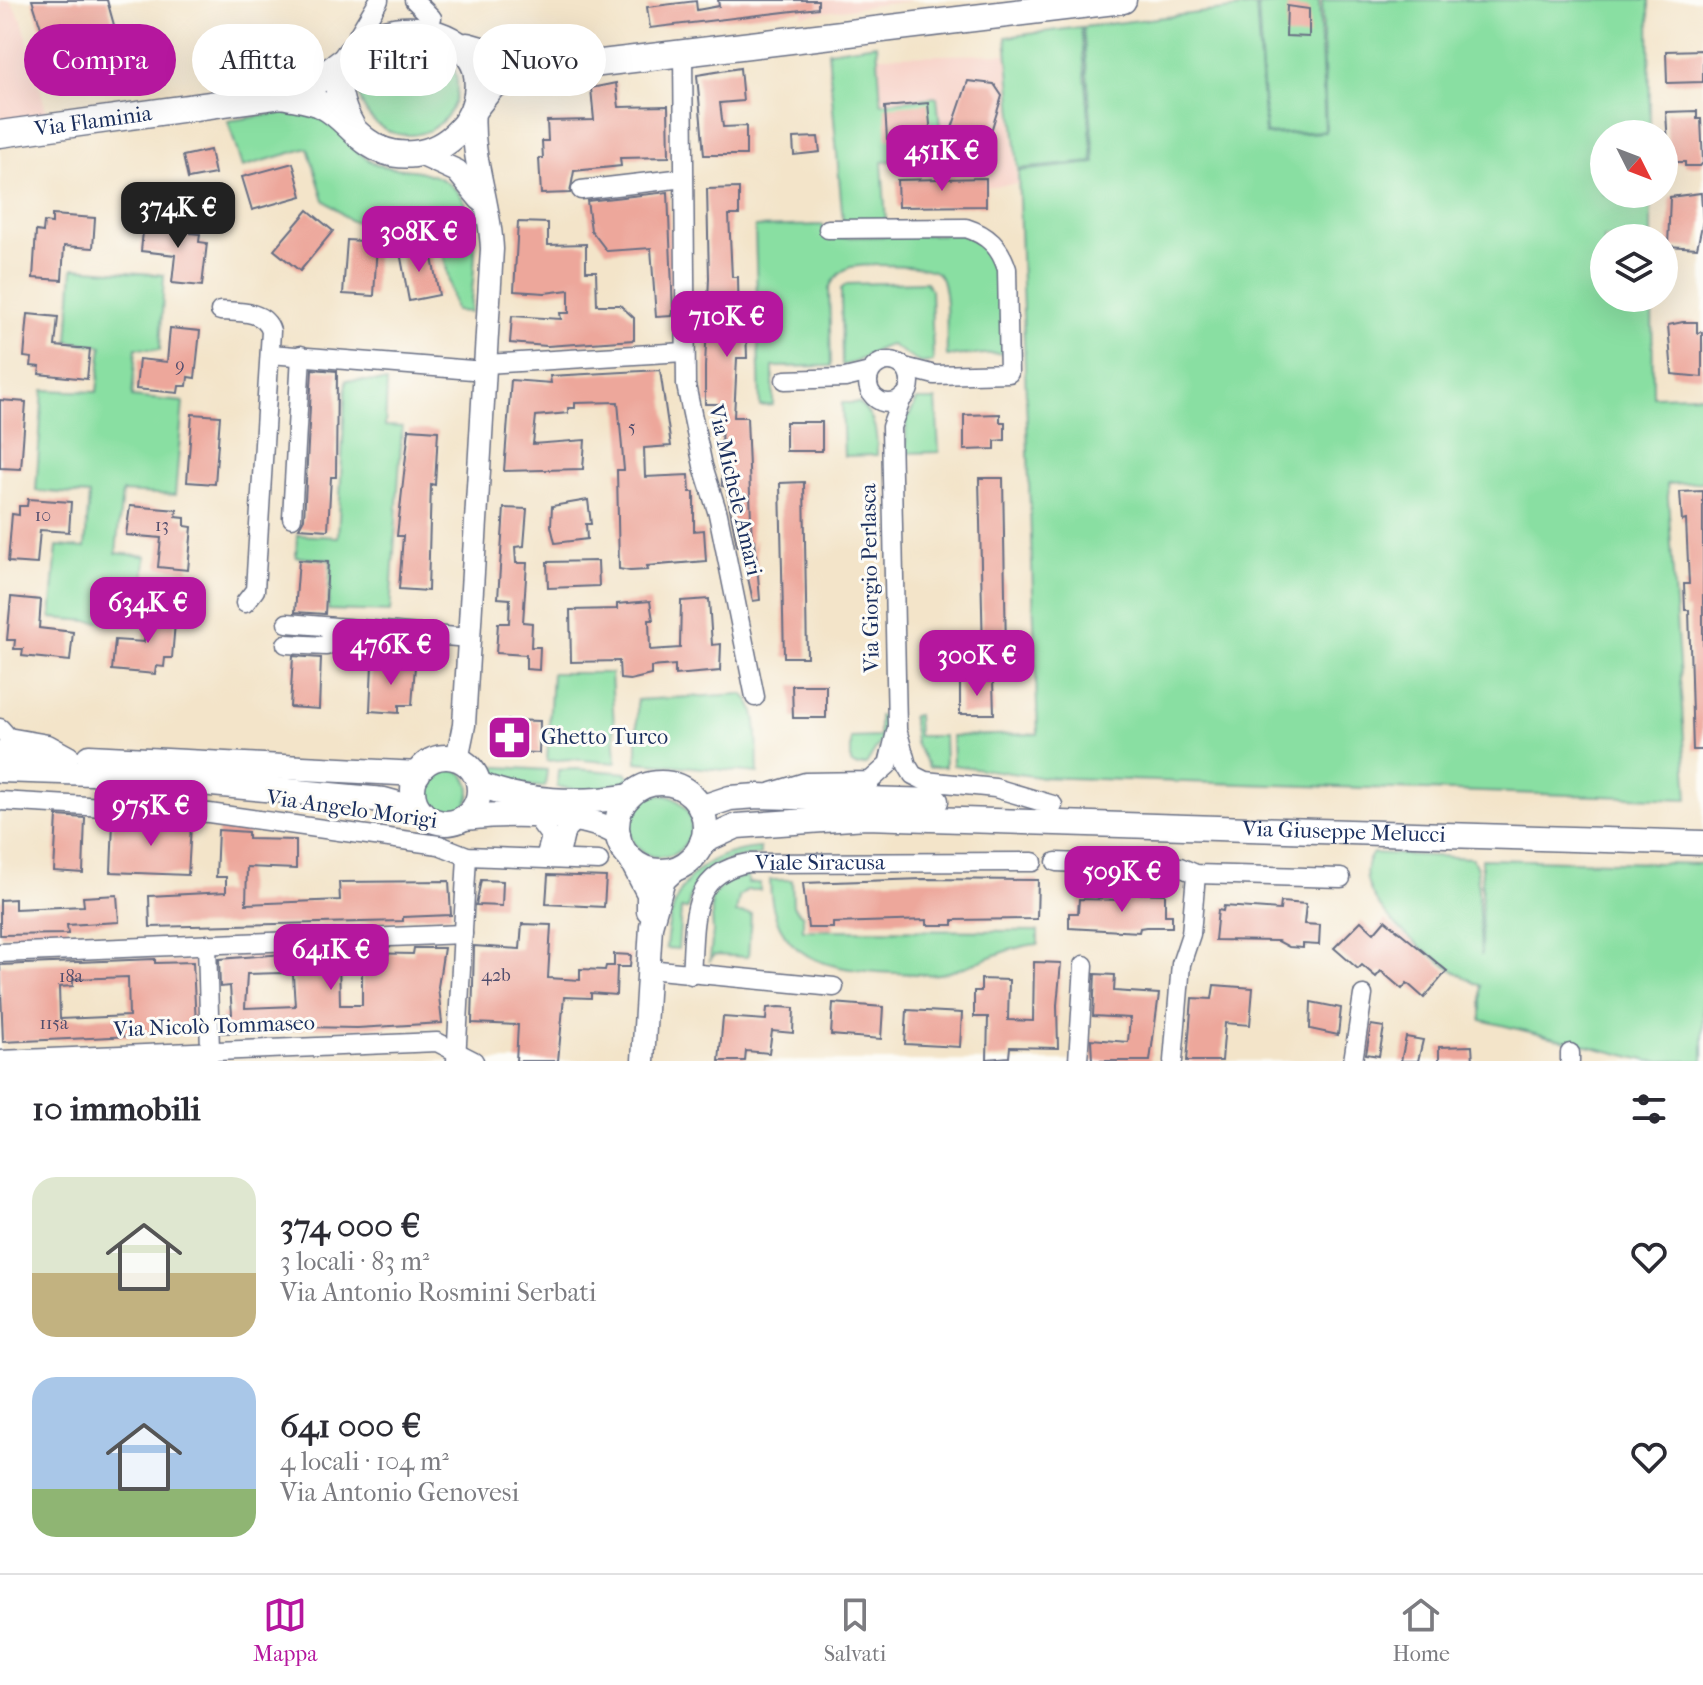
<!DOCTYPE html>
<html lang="it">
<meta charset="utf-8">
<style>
:root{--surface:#fff;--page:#f2f2f3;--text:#2b2b33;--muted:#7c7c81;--line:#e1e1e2;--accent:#b5179e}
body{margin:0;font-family:"IM FELL French Canon",serif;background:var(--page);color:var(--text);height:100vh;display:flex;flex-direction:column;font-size:30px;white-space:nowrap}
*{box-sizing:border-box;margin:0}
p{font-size:26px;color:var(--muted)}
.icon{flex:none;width:44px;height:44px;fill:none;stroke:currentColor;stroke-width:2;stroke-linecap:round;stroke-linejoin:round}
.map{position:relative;height:1061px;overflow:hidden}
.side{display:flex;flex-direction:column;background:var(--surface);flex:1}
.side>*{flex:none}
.top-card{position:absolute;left:24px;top:24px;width:800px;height:72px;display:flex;gap:16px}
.needle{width:52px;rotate:132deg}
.controls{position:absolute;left:1590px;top:120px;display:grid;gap:16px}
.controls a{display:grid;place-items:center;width:88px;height:88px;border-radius:50%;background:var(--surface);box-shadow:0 8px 32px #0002;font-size:40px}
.price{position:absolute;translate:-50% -68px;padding:0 18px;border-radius:16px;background:var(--accent);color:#fff;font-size:26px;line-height:52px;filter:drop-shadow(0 2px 4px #0008)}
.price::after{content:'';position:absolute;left:50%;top:48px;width:24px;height:18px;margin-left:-12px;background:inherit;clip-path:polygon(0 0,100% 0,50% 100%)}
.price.active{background:#222;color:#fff}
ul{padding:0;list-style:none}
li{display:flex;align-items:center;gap:24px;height:200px;padding:0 32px}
li span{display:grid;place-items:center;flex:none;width:224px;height:160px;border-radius:24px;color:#555}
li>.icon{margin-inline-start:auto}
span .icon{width:96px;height:96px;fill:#fffc;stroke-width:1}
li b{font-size:34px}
h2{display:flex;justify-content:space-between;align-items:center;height:96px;padding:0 32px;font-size:34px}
.chip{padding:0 28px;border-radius:36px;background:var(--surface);box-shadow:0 8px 32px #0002;font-size:28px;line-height:72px}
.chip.active{background:var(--accent);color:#fff}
.tab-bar{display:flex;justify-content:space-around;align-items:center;height:112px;border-top:2px solid var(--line);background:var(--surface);font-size:22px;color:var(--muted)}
.tab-bar a{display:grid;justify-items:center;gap:4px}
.tab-bar .active{color:var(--accent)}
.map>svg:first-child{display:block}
.built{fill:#f7d1c7}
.green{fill:#89dfa2;stroke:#528780;stroke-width:2}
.building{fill:#eda79b;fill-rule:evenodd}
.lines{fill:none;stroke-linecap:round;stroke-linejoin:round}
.minor-casing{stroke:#676e83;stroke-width:21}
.tertiary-casing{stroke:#676e83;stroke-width:25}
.secondary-casing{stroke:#676e83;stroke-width:27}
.primary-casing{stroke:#676e83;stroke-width:29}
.minor{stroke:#fff;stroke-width:18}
.tertiary{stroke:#fff;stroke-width:22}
.secondary{stroke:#fff;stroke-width:24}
.primary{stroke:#fff;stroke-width:26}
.labels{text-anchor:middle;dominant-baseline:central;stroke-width:6;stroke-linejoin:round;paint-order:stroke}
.number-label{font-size:18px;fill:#504d6d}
.street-label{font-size:22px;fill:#1b2f5e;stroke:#fdfcf7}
.poi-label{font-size:22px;fill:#1b2f5e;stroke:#fdfcf7;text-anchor:start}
</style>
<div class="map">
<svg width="1703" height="1061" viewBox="0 0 1703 1061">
<rect width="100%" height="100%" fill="#fdfcf7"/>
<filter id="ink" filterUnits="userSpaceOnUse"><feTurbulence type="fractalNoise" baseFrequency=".0125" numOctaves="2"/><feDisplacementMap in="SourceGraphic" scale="16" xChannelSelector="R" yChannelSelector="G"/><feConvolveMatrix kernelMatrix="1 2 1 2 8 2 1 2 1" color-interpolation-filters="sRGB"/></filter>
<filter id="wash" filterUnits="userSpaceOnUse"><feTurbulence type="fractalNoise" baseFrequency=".006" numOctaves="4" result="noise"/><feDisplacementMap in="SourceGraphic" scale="32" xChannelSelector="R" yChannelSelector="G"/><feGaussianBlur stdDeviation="1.8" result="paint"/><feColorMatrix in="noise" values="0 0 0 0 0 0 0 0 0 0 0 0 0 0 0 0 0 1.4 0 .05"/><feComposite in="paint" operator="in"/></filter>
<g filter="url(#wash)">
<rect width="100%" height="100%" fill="#f3e4c9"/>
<g class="built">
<polygon points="10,0 22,20 48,118 0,124 0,1"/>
<polygon points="802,0 916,0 802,15"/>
<polygon points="1006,54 1017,184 918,193 915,160 924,159 941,138 938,96 882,102 878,56"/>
</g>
<g class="green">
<polygon points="1319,0 1325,131 1266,134 1258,6"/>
<polygon points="1322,0 1649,0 1650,134 1604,134 1604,194 1651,194 1651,238 1604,238 1604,298 1652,298 1653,396 1703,395 1703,482 1667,484 1688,799 1039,777 953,765 952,736 1038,734 1018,171 1095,163 1083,27 1256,6 1265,135 1326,132"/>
<polygon points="1081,27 1093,162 1018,169 1006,37"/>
<circle cx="408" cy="86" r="49"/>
<polygon points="877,44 881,103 937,97 941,138 923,158 882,162 886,223 843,222 828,51"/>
<path d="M280,113C300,114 323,114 338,130C349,142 358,155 374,163C390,170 406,168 422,172C491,188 474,260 470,312L455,311L439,231L390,240V223L351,221L324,200L308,148L242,167L228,121Z"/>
<path d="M823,225L825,238L963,234L990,250L1002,272L1004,353L947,356C946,339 949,290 940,276C932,263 867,264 851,267C841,270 833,279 829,288L831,366L773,367V405L760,406L755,227Z"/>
<polygon points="73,268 164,275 160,350 136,348 132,397 183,402 175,495 122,492 116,553 146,556 141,625 51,618 57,546 85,548 89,495 36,491 43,390 97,392 102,346 68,341"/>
<path d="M926,282L931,290L933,362L920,363L891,345C872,348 861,364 842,365L841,289L847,284Z"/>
<polygon points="346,380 387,382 385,426 402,427 390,612 328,610 331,560 296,557 297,535 338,537"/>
<polygon points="917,400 936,400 939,452 906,453 906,422"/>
<path d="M842,403H859C876,418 877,434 877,455L844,456Z"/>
<polygon points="552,673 611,673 616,763 571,759 547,761"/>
<path d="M742,694C762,706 756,751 758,773L637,762V700Z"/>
<polygon points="917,715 918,736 944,736 945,767 929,767 915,743 912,716"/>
<polygon points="879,716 884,716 885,734 866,765 855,766 851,763 851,738 879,737"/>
<path d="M483,766L547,770L545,787C521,785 498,787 483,766Z"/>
<circle cx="447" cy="791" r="23"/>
<polygon points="576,769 627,773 631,782 586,790 557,787 558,770"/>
<circle cx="660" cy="826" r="31"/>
<path d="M760,848V855C725,857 691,868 688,909H681L678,949L666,948C670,887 697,853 760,848Z"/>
<path d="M1373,853L1472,858L1477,868L1481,956L1482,859L1703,864V1061H1649L1481,1020V986C1446,969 1339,898 1373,853Z"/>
<polygon points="748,876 748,883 760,883 760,890 747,890 739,897 736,913 751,914 748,957 714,955 710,960 713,931 711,899 725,882"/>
<path d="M770,880H792L793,906L803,916V930L1038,931V944C1004,947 977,966 944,973C929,977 910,973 895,973C827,970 771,960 770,880Z"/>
</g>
<g id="blocks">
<g class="building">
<polygon points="32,0 107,0 114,25 47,46"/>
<polygon points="718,0 818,0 818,8 650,28 647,7 696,1 697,10 719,6"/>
<polygon points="1287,6 1309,9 1309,37 1286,36"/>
<polygon points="1703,50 1703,82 1667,83 1666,51"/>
<polygon points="740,68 743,101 720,103 723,127 746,126 746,155 704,155 697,75"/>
<polygon points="968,81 994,84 1002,96 984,154 949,157 949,137"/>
<polygon points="616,83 619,107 668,106 669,157 620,158 621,166 574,171 570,193 541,194 539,158 543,158 542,141 548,141 547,121 594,120 591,88"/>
<polygon points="928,103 931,135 887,139 885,107"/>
<polygon points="1697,111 1697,119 1701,119 1703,163 1700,166 1685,166 1685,162 1669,162 1666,112"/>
<polygon points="818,137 820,152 794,155 793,138"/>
<polygon points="210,150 215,174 188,179 183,156"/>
<polygon points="293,163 302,196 252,210 242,177"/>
<polygon points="986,178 986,206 898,207 897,180"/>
<polygon points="739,188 739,215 729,215 732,277 738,277 739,327 746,327 747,358 737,358 734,417 747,417 752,545 737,546 726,487 722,486 721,404 705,404 705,367 709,278 707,189"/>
<polygon points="668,192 673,312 672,316 656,317 651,248 607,251 591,230 587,201"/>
<polygon points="1701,193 1703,221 1697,248 1668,246 1670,197"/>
<polygon points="308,210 333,231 300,271 274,250"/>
<polygon points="52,215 95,218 93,248 64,246 62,280 33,278 36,231 43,232 44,222 52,223"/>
<polygon points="144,222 191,226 191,233 200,234 199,242 207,243 202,286 172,283 175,255 141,251"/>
<polygon points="518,222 548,223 548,245 586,244 586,271 596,271 597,305 620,305 634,318 634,340 547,346 510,343 512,316 561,319 560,313 569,313 569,290 545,293 514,291"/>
<polygon points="347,240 377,242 374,296 343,294"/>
<polygon points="430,247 439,295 409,301 400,252"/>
<polygon points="28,314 58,317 55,346 90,349 87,379 39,374 40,367 31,366 32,358 24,357"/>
<polygon points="1683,322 1697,322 1697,333 1702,332 1702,377 1672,374 1668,325"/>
<polygon points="170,328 200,331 195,378 188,377 187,386 179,386 178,393 136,389 139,359 167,362"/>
<polygon points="312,369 337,371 336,477 331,477 328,530 299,528 304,519"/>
<polygon points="660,370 671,446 644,448 645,477 689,475 690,492 694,492 694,531 704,530 706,561 647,566 648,570 630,571 619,569 617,470 624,470 618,402 575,403 575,408 568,408 568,413 536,416 533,444 585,440 583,469 504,471 511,380 551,383 550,376"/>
<polygon points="0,400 26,402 21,469 0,468"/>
<polygon points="192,414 220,416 215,484 187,482"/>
<polygon points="1000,414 1000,422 1005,422 1005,440 995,441 995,449 964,450 964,415"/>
<rect x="786" y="422" width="36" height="29"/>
<polygon points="409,429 438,431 435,485 431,484 428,591 399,589 403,536 397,536"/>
<polygon points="979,478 1003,478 1006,652 983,653"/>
<polygon points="804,482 807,657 784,657 780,483"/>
<polygon points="1703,491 1703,750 1693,750 1689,610 1685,610 1684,584 1689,584 1686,520 1682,521 1680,492"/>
<polygon points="28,499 71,502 69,532 40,530 37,564 8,562 12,514 19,515 19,506 27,506"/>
<polygon points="588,500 591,524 586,524 587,539 555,543 551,526 552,506"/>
<polygon points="130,506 177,510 176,517 185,518 185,526 192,527 188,570 158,567 161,538 126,535"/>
<polygon points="504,508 527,509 524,546 515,547 516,563 527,563 523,622 532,623 531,647 540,647 539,670 526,669 526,655 496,653 498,623 509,623 510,599 498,598"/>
<polygon points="755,539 760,600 753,601 746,569"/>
<polygon points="299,560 328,562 325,614 295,612"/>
<polygon points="598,561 599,586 548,588 547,562"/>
<polygon points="11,597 41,600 39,628 73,632 70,661 22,656 23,649 14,649 15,640 7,640"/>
<polygon points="709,599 712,645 721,644 720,671 675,675 675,665 651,667 651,675 630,680 620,679 619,661 571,662 570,610 617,609 617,604 650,601 653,620 649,620 650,650 680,648 681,601"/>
<polygon points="147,608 176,611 172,658 165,658 164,667 156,666 155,674 112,670 115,640 144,642"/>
<polygon points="293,656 321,658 319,709 290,707"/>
<polygon points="372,664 415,666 412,705 399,705 399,713 370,711"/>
<polygon points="993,681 994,714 960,714 960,682"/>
<polygon points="792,685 826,685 826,718 793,718"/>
<polygon points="508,720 540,721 539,753 506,752"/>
<polygon points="57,816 85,818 83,873 54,871"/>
<polygon points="113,822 191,825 188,875 111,872"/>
<polygon points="218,830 248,832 248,839 296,840 296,869 247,867 246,904 340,900 339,882 449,881 451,915 403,917 403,921 150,927 149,896 226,892 226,877 216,877"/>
<polygon points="548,875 606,877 604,907 546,904"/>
<polygon points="924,879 1038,880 1037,919 953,920 953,925 927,925 927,920 833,923 833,928 808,928 803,883"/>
<polygon points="481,880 503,881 502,906 476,905"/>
<polygon points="1124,893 1165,894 1165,915 1172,915 1172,927 1146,927 1140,928 1139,932 1069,928 1069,913 1078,913 1079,899 1124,900"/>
<polygon points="117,895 119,922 67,925 68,934 0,935 0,900 15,899 15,909 84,906 83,897"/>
<polygon points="1281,902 1306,904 1304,924 1320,925 1319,945 1303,944 1303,948 1289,947 1278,941 1215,940 1218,910 1223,911 1224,906 1280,910"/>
<polygon points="1385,920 1447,971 1424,998 1407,983 1402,989 1381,971 1376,977 1362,965 1358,969 1334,948 1361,921 1374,933"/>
<polygon points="522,924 551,925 548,978 580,980 580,969 605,970 606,966 614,966 614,954 631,955 630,967 617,967 616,995 591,993 591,998 564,997 558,1061 516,1061 518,1025 472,1023 474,946 520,949"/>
<path d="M414,948H444L438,987L442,1023L357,1028L303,1027V1030L222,1033V1015L232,1014L230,986L220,987L219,959L297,953V957L339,956L340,1005H362V953L413,954ZM281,973L293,975L295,1006L245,1008L247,974Z"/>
<path d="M155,959V963L193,962L196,1026L155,1028V1035L3,1042L0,965ZM128,977L129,1016L60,1019L59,987L73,986V979Z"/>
<polygon points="1034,962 1061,963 1057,1005 1058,1048 1010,1047 1009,1057 987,1059 988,1017 974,1017 974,991 981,991 981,979 1009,980 1008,1020 1033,1021"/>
<polygon points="1095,974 1115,975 1114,991 1159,994 1150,1061 1092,1061 1091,1039 1128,1042 1130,1018 1093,1016"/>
<polygon points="1214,985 1253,988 1250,1025 1225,1023 1222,1061 1187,1061 1192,998 1212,999"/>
<polygon points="1311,1002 1341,1008 1338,1035 1310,1029"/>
<polygon points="833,1003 883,1007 881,1039 831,1035"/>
<polygon points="779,1007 794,1008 793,1033 772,1031 769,1053 746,1051 745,1061 719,1061 723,1017 766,1020 767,1008"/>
<polygon points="907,1010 962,1013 960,1047 905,1044"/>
<polygon points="1371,1025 1384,1027 1379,1056 1366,1054"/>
<polygon points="1406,1037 1423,1040 1418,1061 1401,1061"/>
<polygon points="1472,1046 1473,1061 1439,1061 1439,1047"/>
</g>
</g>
</g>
<g filter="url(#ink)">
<use href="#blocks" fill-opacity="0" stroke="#676e83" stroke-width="2"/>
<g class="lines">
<defs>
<g id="minor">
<polyline points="414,0 432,18"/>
<polyline points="358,35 379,0"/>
<polyline points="683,53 686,385 703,466 718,514 755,697"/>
<polyline points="581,190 684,178"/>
<path d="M828,229L966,228C988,235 1000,247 1007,269L1009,373L935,375L904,367"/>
<path d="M220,311C238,312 265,310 271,331L255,590L245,603"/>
<polyline points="270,354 485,371"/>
<circle cx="889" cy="382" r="21"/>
<polyline points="486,364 684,352"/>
<polyline points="785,380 845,378 870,372"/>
<polyline points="292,518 301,355"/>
<polyline points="287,623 469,638"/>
<polyline points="286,644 326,646 338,629"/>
<polyline points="0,728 8,737 48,744 70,756"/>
<polyline points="898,733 907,765 913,775 925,781 995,788 1053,805"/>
<polyline points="772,792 805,782 870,781 888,765 897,728 891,427 902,398"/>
<polyline points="0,801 209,813 439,845 467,856 599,861"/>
<polyline points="536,817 551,837 545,858"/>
<polyline points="559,859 566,830 576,820"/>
<polyline points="1056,862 1180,867 1196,874 1341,878"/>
<polyline points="207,944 210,1050"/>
<polyline points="0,953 463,934"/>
<polyline points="648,969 834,987"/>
<path id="s1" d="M691,975C695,924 687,874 748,863L1033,862"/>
<polyline points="1570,1053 1570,1061"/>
<polyline points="0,1060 437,1042 474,1061"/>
<polyline points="456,1061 467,856"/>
<polyline points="1078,1061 1084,965"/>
<polyline points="1173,1061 1181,964 1191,934 1196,874"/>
<polyline points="1353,1061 1363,995"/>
</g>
<g id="tertiary">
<polyline points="420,154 457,171 480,199"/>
<path d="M457,759L464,725L492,249C490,201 470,158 474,109"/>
<polyline points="627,854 648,894 648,911"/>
<polyline points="643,1061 651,926 664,880 677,868"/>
</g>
<g id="secondary">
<polyline points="0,753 48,755"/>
<polyline points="89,757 418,774"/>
<circle cx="446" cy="790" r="33"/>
<polyline points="0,770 92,773 384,800 420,810"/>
<circle cx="661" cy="827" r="44"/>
<path d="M479,784C523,803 583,804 630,796"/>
<polyline points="700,808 730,798 758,796 936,801"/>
<path d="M464,818C504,813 584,811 618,834"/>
<path id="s2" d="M702,842L737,826L866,817L1703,843"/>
</g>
<g id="primary">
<polyline points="467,46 502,56 562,51"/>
<path d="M282,95C295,98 312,99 324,106C340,114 351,130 366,141C395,163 435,157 459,131C475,115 481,91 476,69C452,0 292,24 352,127"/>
<polyline points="474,109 492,86 518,73 1123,0"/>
<path id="s3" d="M0,134L282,95L317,81L341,63"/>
</g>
</defs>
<use href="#minor" class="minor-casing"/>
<use href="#tertiary" class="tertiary-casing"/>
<use href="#secondary" class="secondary-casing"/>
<use href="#primary" class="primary-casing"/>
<use href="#minor" class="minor"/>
<use href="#tertiary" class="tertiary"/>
<use href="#secondary" class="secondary"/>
<use href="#primary" class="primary"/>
</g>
</g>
<defs>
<symbol id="pharmacy-square" viewBox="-11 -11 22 22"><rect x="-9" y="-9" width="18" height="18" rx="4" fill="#b5179e" stroke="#fdfcf7"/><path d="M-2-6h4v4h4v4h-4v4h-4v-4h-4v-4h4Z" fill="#fff"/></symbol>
</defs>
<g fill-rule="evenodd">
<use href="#pharmacy-square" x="484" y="712" width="51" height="51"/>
</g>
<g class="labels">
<g class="number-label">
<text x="180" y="365">9</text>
<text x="632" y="427">5</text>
<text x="43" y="515">10</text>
<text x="162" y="525">13</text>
<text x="496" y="975">42b</text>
<text x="71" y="976">18a</text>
<text x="54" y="1023">115a</text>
</g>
<g class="street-label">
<text stroke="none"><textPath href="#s3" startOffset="94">Via Flaminia</textPath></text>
<text transform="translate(735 490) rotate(77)">Via Michele Amari</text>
<text transform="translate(870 578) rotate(-91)">Via Giorgio Perlasca</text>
<text transform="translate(352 809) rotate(8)">Via Angelo Morigi</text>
<text stroke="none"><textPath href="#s2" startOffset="646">Via Giuseppe Melucci</textPath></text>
<text stroke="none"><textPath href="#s1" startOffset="212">Viale Siracusa</textPath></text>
<text transform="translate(214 1026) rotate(-2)">Via Nicolò Tommaseo</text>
</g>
<g class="poi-label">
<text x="541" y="737">Ghetto Turco</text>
</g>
</g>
</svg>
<div class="controls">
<a><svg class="needle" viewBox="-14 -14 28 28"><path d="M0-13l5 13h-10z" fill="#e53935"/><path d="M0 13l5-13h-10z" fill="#7c7c81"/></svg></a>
<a><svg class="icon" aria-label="layers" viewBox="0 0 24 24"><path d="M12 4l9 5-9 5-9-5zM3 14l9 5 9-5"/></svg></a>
</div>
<b class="price" style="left:942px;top:193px">451K €</b>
<b class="price active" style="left:178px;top:250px">374K €</b>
<b class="price" style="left:419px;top:274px">308K €</b>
<b class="price" style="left:727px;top:359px">710K €</b>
<b class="price" style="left:148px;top:645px">634K €</b>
<b class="price" style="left:391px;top:687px">476K €</b>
<b class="price" style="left:977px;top:698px">300K €</b>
<b class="price" style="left:151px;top:848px">975K €</b>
<b class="price" style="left:1122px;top:914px">509K €</b>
<b class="price" style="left:331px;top:992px">641K €</b>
<div class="top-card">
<a class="chip active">Compra</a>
<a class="chip">Affitta</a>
<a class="chip">Filtri</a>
<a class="chip">Nuovo</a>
</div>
</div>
<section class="side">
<h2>10 immobili<svg class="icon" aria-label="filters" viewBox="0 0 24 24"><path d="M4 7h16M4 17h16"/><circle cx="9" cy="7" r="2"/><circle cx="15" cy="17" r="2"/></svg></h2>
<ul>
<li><span style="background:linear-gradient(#dfe7d0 60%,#c2b280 0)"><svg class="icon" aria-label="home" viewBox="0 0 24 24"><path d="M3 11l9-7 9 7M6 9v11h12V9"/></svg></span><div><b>374 000 €</b><p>3 locali · 83 m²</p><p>Via Antonio Rosmini Serbati</p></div><svg class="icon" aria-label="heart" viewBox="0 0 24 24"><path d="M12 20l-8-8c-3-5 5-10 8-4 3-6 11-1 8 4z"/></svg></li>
<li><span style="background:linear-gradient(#a9c7e8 70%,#8fb573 0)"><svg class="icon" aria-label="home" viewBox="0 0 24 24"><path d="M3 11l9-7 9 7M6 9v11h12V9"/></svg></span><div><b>641 000 €</b><p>4 locali · 104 m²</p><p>Via Antonio Genovesi</p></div><svg class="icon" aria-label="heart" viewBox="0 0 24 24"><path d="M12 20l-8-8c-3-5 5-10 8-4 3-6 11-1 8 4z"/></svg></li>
</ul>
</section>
<nav class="tab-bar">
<a class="active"><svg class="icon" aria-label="map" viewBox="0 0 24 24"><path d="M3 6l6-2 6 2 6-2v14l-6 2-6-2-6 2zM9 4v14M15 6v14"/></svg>Mappa</a>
<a><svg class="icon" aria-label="saved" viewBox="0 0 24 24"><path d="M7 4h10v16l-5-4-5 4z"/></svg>Salvati</a>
<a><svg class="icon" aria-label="home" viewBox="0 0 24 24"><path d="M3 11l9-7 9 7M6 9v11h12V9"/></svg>Home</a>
</nav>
